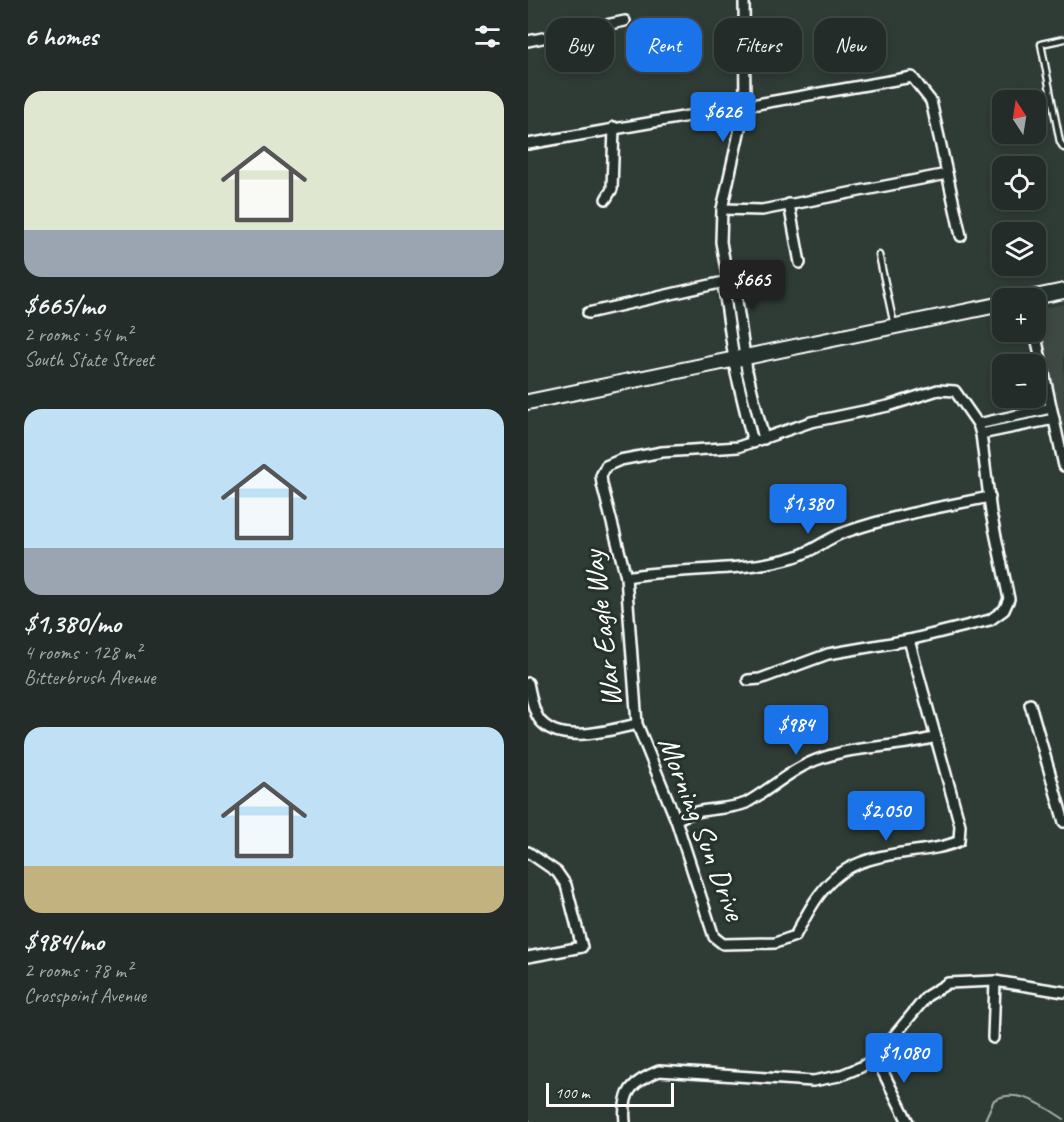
<!DOCTYPE html>
<meta charset="utf-8">
<style>
:root{--surface:#232c28;--page:#2f3834;--text:#f1f3f6;--muted:#a3a7a8;--line:#404845;--accent:#1a73e8}
body{margin:0;font-family:Caveat,sans-serif;background:var(--page);color:var(--text);height:100vh;display:flex;flex-direction:column;font-size:22px;white-space:nowrap}
*{box-sizing:border-box;margin:0}
p{font-size:20px;color:var(--muted)}
.icon{flex:none;width:33px;height:33px;fill:none;stroke:currentColor;stroke-width:2;stroke-linecap:round;stroke-linejoin:round}
.map{position:relative;flex:1;overflow:hidden}
.drawer{display:flex;flex-direction:column;background:var(--surface);width:528px}
.drawer>*{flex:none}
.hud{position:absolute;left:18px;top:18px;width:428px;height:54px;display:flex;gap:12px}
.needle{width:39px;rotate:348deg}
.controls{position:absolute;left:464px;top:90px;display:grid;gap:12px}
.controls a{display:grid;place-items:center;width:54px;height:54px;border-radius:12px;background:var(--surface);box-shadow:0 3px 9px #0003,0 0 0 2px var(--line);font-size:30px}
.scale{position:absolute;left:18px;bottom:15px;width:128px;box-sizing:border-box;padding-left:6px;border:3px solid #fff;border-top:0;font-size:16px;line-height:21px;white-space:nowrap;color:#fff;-webkit-text-stroke:4px #26332d;paint-order:stroke}
.price{position:absolute;translate:-50% -51px;padding:0 14px;border-radius:6px;background:var(--accent);color:#fff;font-size:20px;line-height:39px;filter:drop-shadow(0 2px 3px #0008)}
.price::after{content:'';position:absolute;left:50%;top:36px;width:18px;height:14px;margin-left:-9px;background:inherit;clip-path:polygon(0 0,100% 0,50% 100%)}
.price.on{background:#222;color:#fff}
ul{padding:0;list-style:none}
li{display:grid;align-content:center;gap:12px;height:318px;padding:0 24px}
li span{display:grid;place-items:center;height:186px;border-radius:18px;color:#555}
li>.icon{margin-inline-start:auto}
span .icon{width:108px;height:108px;fill:#fffc;stroke-width:1}
li b{font-size:26px}
h2{display:flex;justify-content:space-between;align-items:center;height:72px;padding:0 24px;font-size:26px}
.tag{padding:0 21px;border-radius:18px;background:var(--surface);box-shadow:0 3px 9px #0003,0 0 0 2px var(--line);font-size:21px;line-height:54px}
.tag.on{background:var(--accent);color:#fff}
main{display:flex;flex:1;min-height:0}
.map>svg:first-child{display:block}
.built{fill:#3c4842}
.lines{fill:none;stroke-linecap:round;stroke-linejoin:round}
.stream{stroke:#a9afac;stroke-width:2}
.service-casing{stroke:#fff;stroke-width:9}
.minor-casing{stroke:#fff;stroke-width:14}
.secondary-casing{stroke:#fff;stroke-width:18}
.service{stroke:#26332d;stroke-width:4.5}
.minor{stroke:#26332d;stroke-width:9}
.secondary{stroke:#26332d;stroke-width:14}
.labels{text-anchor:middle;dominant-baseline:central;stroke-width:6;stroke-linejoin:round;paint-order:stroke}
.street-label{font-size:30px;fill:#fff;stroke:#26332d}
</style>
<main>
<section class="drawer">
<h2>6 homes<svg class="icon" aria-label="filters" viewBox="0 0 24 24"><path d="M4 7h16M4 17h16"/><circle cx="9" cy="7" r="2"/><circle cx="15" cy="17" r="2"/></svg></h2>
<ul>
<li><span style="background:linear-gradient(#dfe7d0 75%,#9aa5b1 0)"><svg class="icon" aria-label="home" viewBox="0 0 24 24"><path d="M3 11l9-7 9 7M6 9v11h12V9"/></svg></span><div><b>$665/mo</b><p>2 rooms · 54 m²</p><p>South State Street</p></div></li>
<li><span style="background:linear-gradient(#bfe0f5 75%,#9aa5b1 0)"><svg class="icon" aria-label="home" viewBox="0 0 24 24"><path d="M3 11l9-7 9 7M6 9v11h12V9"/></svg></span><div><b>$1,380/mo</b><p>4 rooms · 128 m²</p><p>Bitterbrush Avenue</p></div></li>
<li><span style="background:linear-gradient(#bfe0f5 75%,#c2b280 0)"><svg class="icon" aria-label="home" viewBox="0 0 24 24"><path d="M3 11l9-7 9 7M6 9v11h12V9"/></svg></span><div><b>$984/mo</b><p>2 rooms · 78 m²</p><p>Crosspoint Avenue</p></div></li>
</ul>
</section>
<div class="map">
<svg width="536" height="1122" viewBox="0 0 536 1122">
<rect width="100%" height="100%" fill="#2f3b35"/>
<filter id="ink" filterUnits="userSpaceOnUse"><feTurbulence type="fractalNoise" baseFrequency=".0167" numOctaves="2"/><feDisplacementMap in="SourceGraphic" scale="12" xChannelSelector="R" yChannelSelector="G"/><feConvolveMatrix kernelMatrix="1 2 1 2 8 2 1 2 1" color-interpolation-filters="sRGB"/></filter>
<g filter="url(#ink)">
<polygon class="built" points="536,304 536,449 507,310"/>
<g class="lines">
<g class="stream">
<polyline points="1,1120 2,1122"/>
<path d="M456,1122L466,1100C490,1087 516,1106 536,1119"/>
</g>
<defs>
<g id="service">
<polyline points="536,39 513,44 532,142 536,148"/>
<polyline points="351,255 366,325"/>
</g>
<g id="minor">
<polyline points="216,0 217,106 194,209 193,242 200,281 196,290 208,373 225,443"/>
<polyline points="0,41 97,21"/>
<polyline points="0,144 384,77 403,101 433,236"/>
<polyline points="78,199 84,189 86,127"/>
<polyline points="261,204 272,263"/>
<polyline points="194,209 234,210 419,174"/>
<polyline points="200,281 207,287 219,371 236,439"/>
<polyline points="60,313 200,281"/>
<polyline points="507,332 536,466"/>
<polyline points="450,424 523,408"/>
<polyline points="453,434 526,419"/>
<path d="M98,577C153,567 212,573 266,557C283,553 298,539 315,533C363,516 412,507 462,497"/>
<polyline points="220,680 232,679 300,654 381,640"/>
<path d="M0,683C3,695 4,709 11,719C30,746 83,730 109,724L148,820L186,937L195,944L247,943L267,936C295,883 309,862 373,853C393,850 413,849 431,841L432,825L381,640L462,620L476,610L481,599L463,513L453,434L450,424L427,391L410,390L360,406L283,422L210,447L134,452L92,460L78,466L73,476L74,484L98,577L109,724"/>
<polyline points="502,704 536,822"/>
<path d="M148,820C171,806 194,812 218,803C243,789 267,766 294,758C331,745 370,748 408,737"/>
<polyline points="0,852 29,872 38,885 54,947 0,957"/>
<polyline points="465,1038 467,981"/>
<polyline points="348,1058 380,1122"/>
<path d="M97,1122C94,1091 104,1082 131,1071L285,1081L311,1076L333,1067L348,1058L399,996L420,983L467,981L536,992"/>
</g>
<g id="secondary">
<polyline points="502,298 536,291"/>
<polyline points="0,402 474,304"/>
</g>
</defs>
<use href="#service" class="service-casing"/>
<use href="#minor" class="minor-casing"/>
<use href="#secondary" class="secondary-casing"/>
<use href="#service" class="service"/>
<use href="#minor" class="minor"/>
<use href="#secondary" class="secondary"/>
</g>
</g>
<g class="labels">
<g class="street-label">
<text transform="translate(74 629) rotate(-97)">War Eagle Way</text>
<text transform="translate(174 828) rotate(69)">Morning Sun Drive</text>
</g>
</g>
</svg>
<div class="controls">
<a><svg class="needle" viewBox="-14 -14 28 28"><path d="M0-13l5 13h-10z" fill="#e53935"/><path d="M0 13l5-13h-10z" fill="#a3a7a8"/></svg></a>
<a><svg class="icon" aria-label="locate" viewBox="0 0 24 24"><circle cx="12" cy="12" r="6"/><path d="M12 2v4M12 18v4M2 12h4M18 12h4"/></svg></a>
<a><svg class="icon" aria-label="layers" viewBox="0 0 24 24"><path d="M12 4l9 5-9 5-9-5zM3 14l9 5 9-5"/></svg></a>
<a>+</a>
<a>−</a>
</div>
<div class="scale">100 m</div>
<b class="price" style="left:195px;top:143px">$626</b>
<b class="price on" style="left:224px;top:311px">$665</b>
<b class="price" style="left:280px;top:535px">$1,380</b>
<b class="price" style="left:268px;top:756px">$984</b>
<b class="price" style="left:358px;top:842px">$2,050</b>
<b class="price" style="left:376px;top:1084px">$1,080</b>
<div class="hud">
<a class="tag">Buy</a>
<a class="tag on">Rent</a>
<a class="tag">Filters</a>
<a class="tag">New</a>
</div>
</div>
</main>
